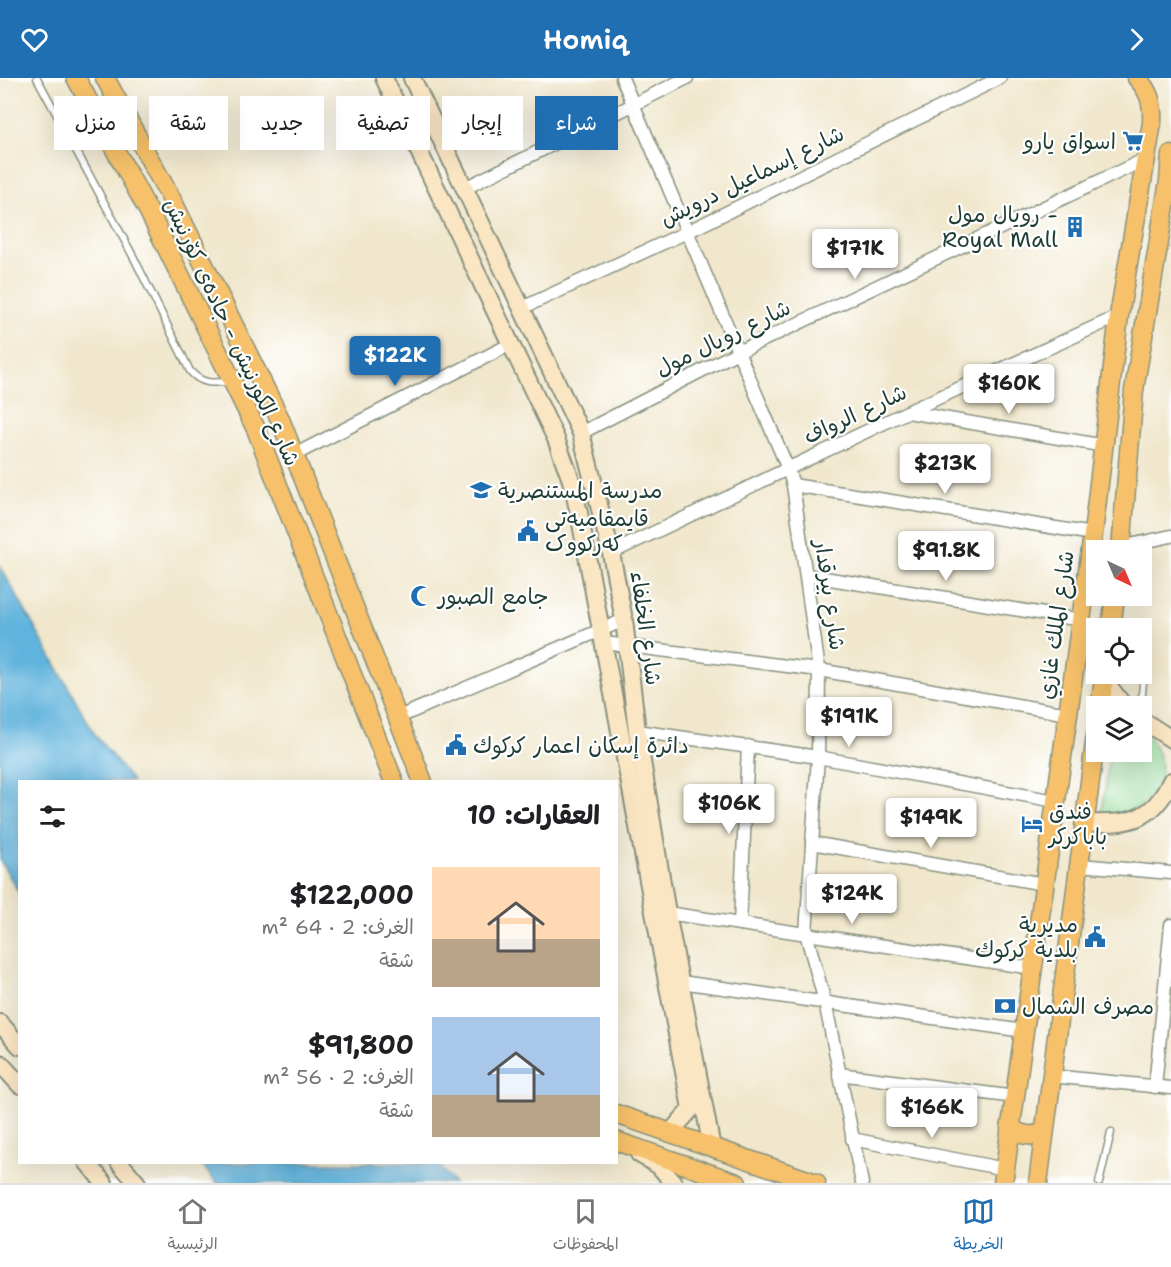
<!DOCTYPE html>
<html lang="ar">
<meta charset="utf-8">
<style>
:root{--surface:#fff;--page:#f2f2f2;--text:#202124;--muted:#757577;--line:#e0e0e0;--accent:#1f6fb2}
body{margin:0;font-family:"Shantell Sans","Playpen Sans Arabic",sans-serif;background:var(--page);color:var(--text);direction:rtl;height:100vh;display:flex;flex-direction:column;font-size:22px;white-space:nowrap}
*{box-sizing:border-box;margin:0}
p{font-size:20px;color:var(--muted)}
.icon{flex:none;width:33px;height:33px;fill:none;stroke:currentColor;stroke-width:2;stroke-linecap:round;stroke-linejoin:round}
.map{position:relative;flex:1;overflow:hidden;direction:ltr}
.sheet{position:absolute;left:18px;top:702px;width:600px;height:384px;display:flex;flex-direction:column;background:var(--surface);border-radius:0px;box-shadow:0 6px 24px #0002;direction:rtl}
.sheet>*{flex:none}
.top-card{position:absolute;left:18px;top:18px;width:600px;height:54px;direction:rtl;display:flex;gap:12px}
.needle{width:39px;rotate:136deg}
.buttons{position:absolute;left:1086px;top:462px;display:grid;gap:12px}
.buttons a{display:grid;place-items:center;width:66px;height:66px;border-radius:0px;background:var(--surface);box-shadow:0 6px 24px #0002;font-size:30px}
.price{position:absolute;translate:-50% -51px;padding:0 14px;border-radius:6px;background:#fff;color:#222;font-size:20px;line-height:39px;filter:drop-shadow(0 2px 3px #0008)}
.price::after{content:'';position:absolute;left:50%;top:36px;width:18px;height:14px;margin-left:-9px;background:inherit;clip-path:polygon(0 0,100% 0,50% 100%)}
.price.current{background:var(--accent);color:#fff}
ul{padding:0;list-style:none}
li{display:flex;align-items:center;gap:18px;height:150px;padding:0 18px}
li span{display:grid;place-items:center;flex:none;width:168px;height:120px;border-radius:0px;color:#555}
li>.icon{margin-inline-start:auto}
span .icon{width:72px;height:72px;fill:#fffc;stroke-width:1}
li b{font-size:26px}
h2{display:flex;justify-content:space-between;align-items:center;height:72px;padding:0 18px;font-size:26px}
.tag{padding:0 21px;border-radius:0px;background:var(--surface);box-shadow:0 6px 24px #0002;font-size:21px;line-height:54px}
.tag.current{background:var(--accent);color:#fff}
header{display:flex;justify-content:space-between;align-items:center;height:78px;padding:0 18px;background:var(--accent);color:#fff;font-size:27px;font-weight:600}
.dock{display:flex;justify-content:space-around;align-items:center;height:84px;border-top:2px solid var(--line);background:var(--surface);font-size:16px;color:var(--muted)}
.dock a{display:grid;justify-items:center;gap:3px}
.dock .current{color:var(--accent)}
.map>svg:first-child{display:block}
.green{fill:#92d994;stroke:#588b64;stroke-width:1.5}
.water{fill:#61b3dc;stroke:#407888;stroke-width:1.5}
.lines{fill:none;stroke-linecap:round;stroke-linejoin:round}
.lane-casing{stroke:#889280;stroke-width:9}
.street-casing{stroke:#889280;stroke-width:15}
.secondary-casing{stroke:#889280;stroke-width:20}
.primary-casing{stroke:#889280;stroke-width:21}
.lane{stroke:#fff;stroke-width:6}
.street{stroke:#fff;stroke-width:12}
.secondary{stroke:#fbe6c4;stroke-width:16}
.primary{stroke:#f6c16b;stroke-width:18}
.labels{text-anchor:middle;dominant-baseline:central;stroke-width:4.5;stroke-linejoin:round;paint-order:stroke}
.poi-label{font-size:22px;fill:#1f3d34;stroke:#fff;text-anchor:start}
.street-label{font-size:22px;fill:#1f3d34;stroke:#fff}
</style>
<header><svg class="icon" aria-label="forward" viewBox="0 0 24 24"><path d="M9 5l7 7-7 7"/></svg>Homiq<svg class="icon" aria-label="heart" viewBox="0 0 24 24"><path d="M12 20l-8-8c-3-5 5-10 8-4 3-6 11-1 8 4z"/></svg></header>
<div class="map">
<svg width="1171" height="1105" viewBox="0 0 1171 1105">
<rect width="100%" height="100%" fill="#fff"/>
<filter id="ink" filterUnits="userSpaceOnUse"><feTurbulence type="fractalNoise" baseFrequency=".0167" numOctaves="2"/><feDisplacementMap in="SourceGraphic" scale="12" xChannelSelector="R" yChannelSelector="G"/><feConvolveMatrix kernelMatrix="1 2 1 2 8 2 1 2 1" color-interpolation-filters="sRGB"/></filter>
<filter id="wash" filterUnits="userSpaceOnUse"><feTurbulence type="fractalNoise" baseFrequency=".008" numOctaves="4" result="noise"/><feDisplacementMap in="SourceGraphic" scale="24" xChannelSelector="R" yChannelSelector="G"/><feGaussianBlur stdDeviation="1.35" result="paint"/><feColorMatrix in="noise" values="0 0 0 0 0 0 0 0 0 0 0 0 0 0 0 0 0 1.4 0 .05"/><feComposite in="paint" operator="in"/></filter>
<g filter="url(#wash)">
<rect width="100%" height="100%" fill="#f0e7cc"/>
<path class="green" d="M1142,652C1166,675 1170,712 1137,730C1126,736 1113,737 1101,739L1110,674H1142Z"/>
<g class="water">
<polygon points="0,488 96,658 132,703 20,704 19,815 0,782"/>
<polygon points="200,1085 437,1085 454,1105 217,1105"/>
</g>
</g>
<g filter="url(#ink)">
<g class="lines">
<defs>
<g id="lane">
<path d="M37,0L134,180L190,293C201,306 213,306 229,303"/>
<polyline points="1115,544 1131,550"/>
<polyline points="1141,628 1146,568 1142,557"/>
<polyline points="1099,1105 1111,1054"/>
</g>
<g id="street">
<polyline points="622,0 788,391 793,407 819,592 818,679 806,855 825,924 862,1105"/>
<polyline points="465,110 687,0"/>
<polyline points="522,230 687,154 1000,0"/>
<polyline points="908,334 1105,368"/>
<polyline points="581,355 738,274 1146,81"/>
<polyline points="294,377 511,266"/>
<polyline points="793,407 1093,456"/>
<polyline points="1121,469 1171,458"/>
<polyline points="611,475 907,334 1119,238"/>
<polyline points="806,497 1081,542"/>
<polyline points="604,565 819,592 1068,636"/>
<polyline points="399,639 624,542"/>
<polyline points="637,653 818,679 1055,723"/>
<polyline points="812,765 1044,806"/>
<polyline points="1080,787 1171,795"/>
<polyline points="667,835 1032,890"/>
<polyline points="740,846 748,668"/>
<polyline points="681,904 1024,953"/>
<polyline points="839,996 1015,1019"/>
<polyline points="1051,998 1171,1010"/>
<polyline points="1155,1009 1171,847"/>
<polyline points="852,1061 1005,1091"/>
</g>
<g id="secondary">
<polyline points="384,0 556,361 571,402 579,435 691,1031 670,1055"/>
<polyline points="412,0 581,355 611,475 624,542 637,653 667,835 712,1070"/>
<polyline points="1104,602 1124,628"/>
<polyline points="1142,642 1171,661"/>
<path d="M1085,745C1126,746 1152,745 1171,703"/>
<polyline points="0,945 20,968"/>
<polyline points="0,985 20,1007"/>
<polyline points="639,1076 658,1087 674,1105"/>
<polyline points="87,1084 104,1105"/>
<polyline points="119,1084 137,1105"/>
</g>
<g id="primary">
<polyline points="76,0 149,134 256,351 394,704"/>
<polyline points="105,0 172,122 280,341 423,704"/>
<polyline points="1121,472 1134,312 1169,103 1171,77"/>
<polyline points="1111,550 1115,518"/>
<polyline points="1100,628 1105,596"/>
<polyline points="616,1036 816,1105"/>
<path d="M1010,1049C1021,1058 1032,1060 1044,1054"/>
<polyline points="616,1063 737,1105"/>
<path d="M1003,1105L1093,456L1119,238L1152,45C1153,26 1150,14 1137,0"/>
<polyline points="1038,1105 1096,657"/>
</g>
</defs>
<use href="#lane" class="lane-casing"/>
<use href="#street" class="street-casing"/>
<use href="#secondary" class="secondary-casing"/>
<use href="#primary" class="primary-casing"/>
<use href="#lane" class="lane"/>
<use href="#street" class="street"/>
<use href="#secondary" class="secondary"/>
<use href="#primary" class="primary"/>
</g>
</g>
<defs>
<symbol id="supermarket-bare" viewBox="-9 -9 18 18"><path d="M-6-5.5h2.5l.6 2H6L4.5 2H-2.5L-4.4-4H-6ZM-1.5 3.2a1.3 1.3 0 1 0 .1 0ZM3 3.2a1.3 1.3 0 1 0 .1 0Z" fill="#1f6fb2" stroke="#fff" stroke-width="2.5" paint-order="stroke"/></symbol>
<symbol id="building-bare" viewBox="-9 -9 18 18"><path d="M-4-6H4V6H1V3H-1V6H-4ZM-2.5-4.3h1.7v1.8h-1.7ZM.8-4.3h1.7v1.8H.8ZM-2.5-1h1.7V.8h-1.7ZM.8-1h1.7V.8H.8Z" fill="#1f6fb2" stroke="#fff" stroke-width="2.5" paint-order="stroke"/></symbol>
<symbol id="school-bare" viewBox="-9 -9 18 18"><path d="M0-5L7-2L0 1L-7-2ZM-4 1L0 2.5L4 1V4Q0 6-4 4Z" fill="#1f6fb2" stroke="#fff" stroke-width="2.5" paint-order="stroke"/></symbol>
<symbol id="civic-bare" viewBox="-9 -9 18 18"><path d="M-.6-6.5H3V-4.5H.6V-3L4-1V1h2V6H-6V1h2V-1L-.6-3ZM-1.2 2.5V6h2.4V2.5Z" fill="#1f6fb2" stroke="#fff" stroke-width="2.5" paint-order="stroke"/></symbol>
<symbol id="mosque-bare" viewBox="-9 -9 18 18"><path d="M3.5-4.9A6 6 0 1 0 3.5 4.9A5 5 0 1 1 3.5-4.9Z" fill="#1f6fb2" stroke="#fff" stroke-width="2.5" paint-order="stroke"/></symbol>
<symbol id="hotel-bare" viewBox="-9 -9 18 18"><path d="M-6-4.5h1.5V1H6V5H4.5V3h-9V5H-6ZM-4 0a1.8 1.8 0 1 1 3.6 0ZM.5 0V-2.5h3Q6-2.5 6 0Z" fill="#1f6fb2" stroke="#fff" stroke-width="2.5" paint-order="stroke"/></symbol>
<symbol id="bank-bare" viewBox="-9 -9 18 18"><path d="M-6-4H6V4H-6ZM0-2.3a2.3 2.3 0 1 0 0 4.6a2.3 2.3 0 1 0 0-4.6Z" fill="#1f6fb2" stroke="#fff" stroke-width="2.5" paint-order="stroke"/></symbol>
</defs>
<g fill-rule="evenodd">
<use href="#supermarket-bare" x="1118" y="48" width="30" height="30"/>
<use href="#building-bare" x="1060" y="134" width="30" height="30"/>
<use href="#school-bare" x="466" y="397" width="30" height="30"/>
<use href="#civic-bare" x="513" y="438" width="30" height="30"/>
<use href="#mosque-bare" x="406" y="503" width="30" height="30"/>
<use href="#civic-bare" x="441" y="652" width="30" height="30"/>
<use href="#hotel-bare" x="1017" y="731" width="30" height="30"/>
<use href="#civic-bare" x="1080" y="844" width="30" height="30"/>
<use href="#bank-bare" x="990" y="913" width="30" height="30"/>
</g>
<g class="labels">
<g class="poi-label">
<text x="1116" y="63" text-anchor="end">اسواق يارو</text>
<text x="1058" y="136" text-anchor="end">رويال مول -<tspan x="1058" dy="25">Royal Mall</tspan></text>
<text x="498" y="412">مدرسة المستنصرية</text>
<text x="545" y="440">قایمقامیەتی<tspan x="545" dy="25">کەرکووک</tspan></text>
<text x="438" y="518">جامع الصبور</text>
<text x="473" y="667">دائرة إسكان اعمار كركوك</text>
<text x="1049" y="733">فندق<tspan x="1049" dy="25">باباكركر</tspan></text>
<text x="1078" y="846" text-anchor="end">مديرية<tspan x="1078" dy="25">بلدية كركوك</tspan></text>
<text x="1022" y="928">مصرف الشمال</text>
</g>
<g class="street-label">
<text transform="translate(752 98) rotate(-26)">شارع إسماعيل درويش</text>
<text transform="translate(232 254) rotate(65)">شارع الكورنيش - جادەی کۆرنیش</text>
<text transform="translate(723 260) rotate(-26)">شارع رويال مول</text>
<text transform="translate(855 336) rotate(-25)">شارع الرواف</text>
<text transform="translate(830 517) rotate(82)">شارع بيرقدار</text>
<text transform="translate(1056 547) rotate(-82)">شارع الملك غازي</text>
<text transform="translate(646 550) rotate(82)">شارع الخلفاء</text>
</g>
</g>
</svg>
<div class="buttons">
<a><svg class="needle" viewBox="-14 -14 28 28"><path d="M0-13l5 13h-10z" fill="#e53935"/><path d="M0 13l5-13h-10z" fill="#757577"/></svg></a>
<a><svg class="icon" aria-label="locate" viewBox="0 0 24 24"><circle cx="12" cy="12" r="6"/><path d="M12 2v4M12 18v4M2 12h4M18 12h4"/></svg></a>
<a><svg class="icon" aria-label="layers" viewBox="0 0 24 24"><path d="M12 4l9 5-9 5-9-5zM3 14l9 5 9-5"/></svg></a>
</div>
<b class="price" style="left:855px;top:202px">$171K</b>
<b class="price current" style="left:395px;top:309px">$122K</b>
<b class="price" style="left:1009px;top:337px">$160K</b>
<b class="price" style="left:945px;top:417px">$213K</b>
<b class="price" style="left:946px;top:504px">$91.8K</b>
<b class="price" style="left:849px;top:670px">$191K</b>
<b class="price" style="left:729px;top:757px">$106K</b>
<b class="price" style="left:931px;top:771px">$149K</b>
<b class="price" style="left:852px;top:847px">$124K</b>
<b class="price" style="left:932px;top:1061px">$166K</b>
<div class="top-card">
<a class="tag current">شراء</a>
<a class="tag">إيجار</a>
<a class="tag">تصفية</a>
<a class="tag">جديد</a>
<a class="tag">شقة</a>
<a class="tag">منزل</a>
</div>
<section class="sheet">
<h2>العقارات: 10<svg class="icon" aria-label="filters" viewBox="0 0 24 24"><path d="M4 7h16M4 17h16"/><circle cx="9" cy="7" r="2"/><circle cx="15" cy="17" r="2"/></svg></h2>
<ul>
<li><span style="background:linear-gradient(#ffd9b3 60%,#b9a48a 0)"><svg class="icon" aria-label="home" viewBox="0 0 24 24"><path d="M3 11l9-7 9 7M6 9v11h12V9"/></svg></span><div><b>$122,000</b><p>الغرف: 2 · 64 m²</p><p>شقة</p></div></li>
<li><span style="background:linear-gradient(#a9c7e8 65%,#b9a48a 0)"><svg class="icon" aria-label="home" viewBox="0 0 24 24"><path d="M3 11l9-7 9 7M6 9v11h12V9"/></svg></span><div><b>$91,800</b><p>الغرف: 2 · 56 m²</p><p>شقة</p></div></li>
</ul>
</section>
</div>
<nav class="dock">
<a class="current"><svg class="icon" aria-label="map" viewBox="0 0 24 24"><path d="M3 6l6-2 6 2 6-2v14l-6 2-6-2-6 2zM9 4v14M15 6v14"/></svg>الخريطة</a>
<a><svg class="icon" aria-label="saved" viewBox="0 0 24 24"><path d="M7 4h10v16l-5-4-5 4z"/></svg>المحفوظات</a>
<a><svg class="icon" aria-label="home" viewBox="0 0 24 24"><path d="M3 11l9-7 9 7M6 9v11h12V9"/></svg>الرئيسية</a>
</nav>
